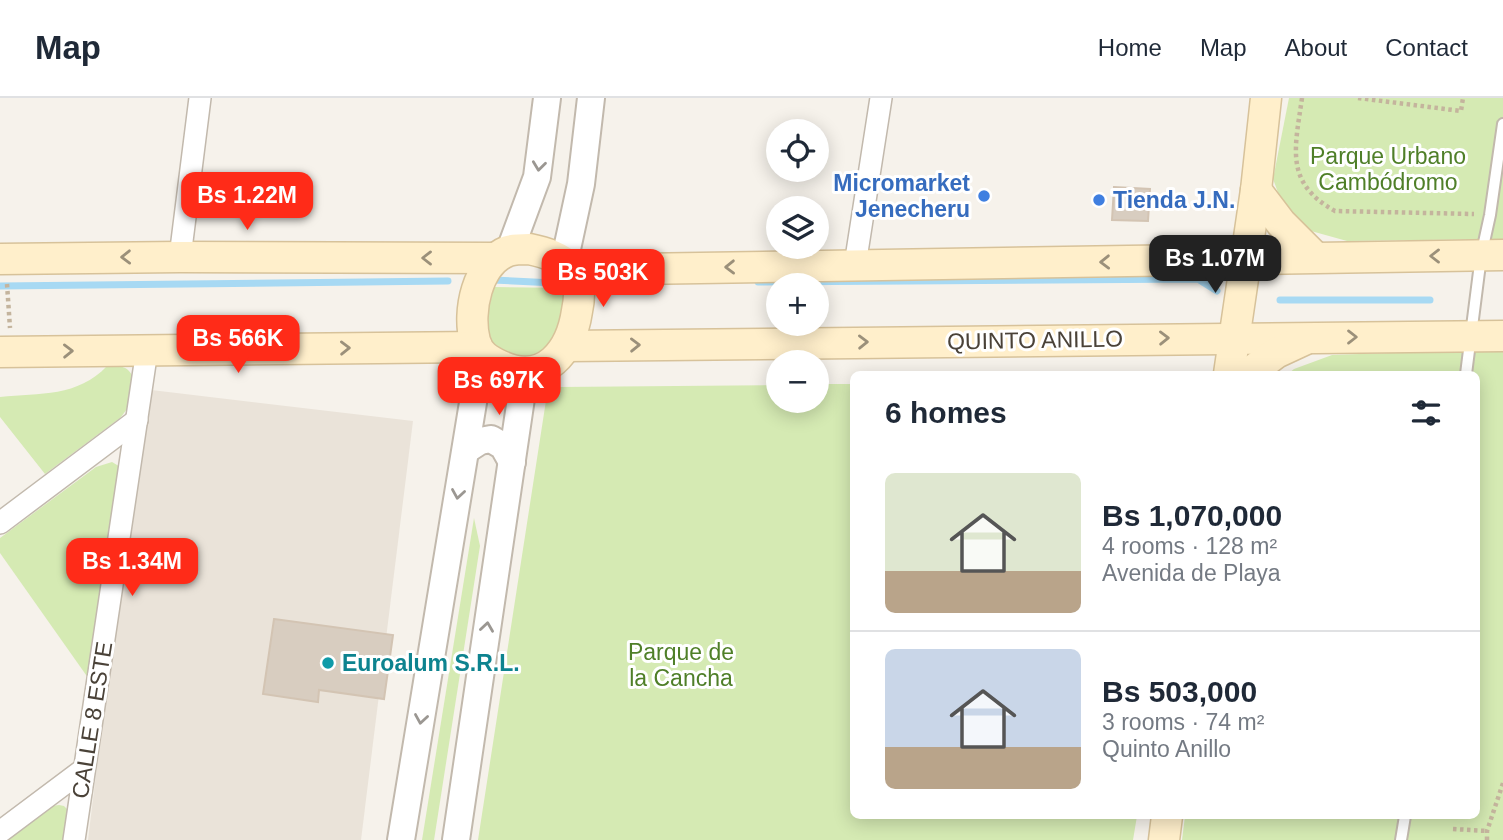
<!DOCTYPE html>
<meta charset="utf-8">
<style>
:root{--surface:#fff;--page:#f6f6f7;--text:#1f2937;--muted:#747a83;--line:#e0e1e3;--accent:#ff2b18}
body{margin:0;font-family:Helvetica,sans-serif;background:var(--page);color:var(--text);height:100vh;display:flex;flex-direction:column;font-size:26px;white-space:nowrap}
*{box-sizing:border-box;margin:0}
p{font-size:23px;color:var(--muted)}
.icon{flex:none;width:38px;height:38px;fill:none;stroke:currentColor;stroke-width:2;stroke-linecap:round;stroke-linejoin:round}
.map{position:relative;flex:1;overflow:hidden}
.panel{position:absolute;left:850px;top:273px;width:630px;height:448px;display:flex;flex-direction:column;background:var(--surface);border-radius:10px;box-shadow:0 4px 18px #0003}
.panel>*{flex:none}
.fabs{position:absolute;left:766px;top:21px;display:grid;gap:14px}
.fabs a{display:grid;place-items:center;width:63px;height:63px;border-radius:50%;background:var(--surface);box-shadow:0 4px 18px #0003;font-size:35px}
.price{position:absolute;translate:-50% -60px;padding:0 16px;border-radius:14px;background:var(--accent);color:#fff;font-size:23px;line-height:46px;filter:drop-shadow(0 2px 4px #0008)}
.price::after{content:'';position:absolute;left:50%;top:42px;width:21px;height:16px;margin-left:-10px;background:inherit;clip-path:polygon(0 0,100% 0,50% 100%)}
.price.active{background:#222;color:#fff}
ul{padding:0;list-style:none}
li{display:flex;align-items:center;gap:21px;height:175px;padding:0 35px}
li+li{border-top:2px solid var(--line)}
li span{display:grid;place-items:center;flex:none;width:196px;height:140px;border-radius:10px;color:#555}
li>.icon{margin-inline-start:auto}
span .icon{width:84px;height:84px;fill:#fffc;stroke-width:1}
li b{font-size:30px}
h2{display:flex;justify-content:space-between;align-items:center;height:84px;padding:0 35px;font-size:30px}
header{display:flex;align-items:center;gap:42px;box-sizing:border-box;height:98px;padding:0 35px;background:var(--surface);border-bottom:2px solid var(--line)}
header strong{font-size:33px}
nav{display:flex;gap:38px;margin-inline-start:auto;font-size:24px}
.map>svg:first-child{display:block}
.residential{fill:#eae3d9}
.green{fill:#d5eab3}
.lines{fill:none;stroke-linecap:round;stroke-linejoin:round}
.stream{stroke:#a7d9f3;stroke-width:7}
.building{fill:#d8cdc0;stroke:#d3c4b3;stroke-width:2}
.service-casing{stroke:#c2b9ad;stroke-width:14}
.minor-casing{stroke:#c2b9ad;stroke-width:24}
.tertiary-casing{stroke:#c2b9ad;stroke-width:30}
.secondary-casing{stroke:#d7c29a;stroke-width:33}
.path{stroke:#c4b49d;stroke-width:4.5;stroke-dasharray:3.5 3.5;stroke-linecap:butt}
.service{stroke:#fff;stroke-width:10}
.minor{stroke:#fff;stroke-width:21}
.tertiary{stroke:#fff;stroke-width:26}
.secondary{stroke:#ffefcb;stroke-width:30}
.oneway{stroke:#9b9792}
.oneway2{stroke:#9b907a}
.shop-dot{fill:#3f7fe0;stroke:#fff;stroke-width:2.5}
.culture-dot{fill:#0f9aa8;stroke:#fff;stroke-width:2.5}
.labels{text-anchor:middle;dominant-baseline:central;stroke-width:6;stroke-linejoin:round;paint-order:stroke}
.park-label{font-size:23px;fill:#4f7f28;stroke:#fff}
.shop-label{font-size:23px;font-weight:bold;fill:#366cbe;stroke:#fff;text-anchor:end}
.street-label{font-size:23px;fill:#4a4238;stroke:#fff}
.culture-label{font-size:23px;font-weight:bold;fill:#0d838f;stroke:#fff;text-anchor:start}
</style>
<header>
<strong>Map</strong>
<nav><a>Home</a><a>Map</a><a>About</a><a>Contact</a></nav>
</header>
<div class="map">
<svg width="1503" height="742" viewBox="0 0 1503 742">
<rect width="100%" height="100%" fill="#f6f2eb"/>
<polygon class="residential" points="143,291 413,323 361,742 88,742"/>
<g class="green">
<polygon points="1289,0 1503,0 1503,141 1347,143 1311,133 1286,116 1273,81"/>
<polygon points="494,189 569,190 554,244 538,258 505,264 487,241 486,222"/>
<polygon points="1503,251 1503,742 1182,742 1185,718 1477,718 1477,276 1288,276 1294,271 1332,257"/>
<path d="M107,268C114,268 124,267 129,273C141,285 130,310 120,320L45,376L0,319V299C40,295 78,299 107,268Z"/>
<polygon points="817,286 854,286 854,718 1137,718 1133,742 478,742 547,296 559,289 779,287 779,303 817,303"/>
<polygon points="112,364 122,370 91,584 0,455 0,440 96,369"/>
<polygon points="474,420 480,448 434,742 422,742"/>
<polygon points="59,707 64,708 70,714 70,742 6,742 52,708"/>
</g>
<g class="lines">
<g class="stream">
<polyline points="493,182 554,185"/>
<polyline points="758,184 1198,181 1217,193"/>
<polyline points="0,188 448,183"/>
<polyline points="1280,202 1430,202"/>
</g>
</g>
<g class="building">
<polygon points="1114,89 1150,91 1148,123 1112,122"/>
<polygon points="274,521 393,537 384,601 319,592 318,604 263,596"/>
</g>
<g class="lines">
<defs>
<g id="service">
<polyline points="1466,276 1481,158 1490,117 1503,26"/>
<polyline points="1401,742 1405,718"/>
</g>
<g id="minor">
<polyline points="180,159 200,0"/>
<polyline points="855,167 881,0"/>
<polyline points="0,425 137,322"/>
<polyline points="0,734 84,671"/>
<polyline points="74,742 147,252"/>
</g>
<g id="tertiary">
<polyline points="510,152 537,79 547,0"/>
<polyline points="564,165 581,86 591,0"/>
<polyline points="466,352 480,343 491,341 503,348 512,364"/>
<polyline points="401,742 481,256"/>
<polyline points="456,742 525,273"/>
</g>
<g id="secondary">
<polyline points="1256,92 1281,125 1315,159"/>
<path d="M529,151C544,154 562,159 572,172C581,184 580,199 577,213C571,253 545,288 501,268C488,262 479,257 475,243C467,214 477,165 508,153C514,151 522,151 529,151Z"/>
<polyline points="0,161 180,159 495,160"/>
<polyline points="572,172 1503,157"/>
<polyline points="567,248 1503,238"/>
<polyline points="0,254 477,249"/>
<polyline points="1229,276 1256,92 1266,0"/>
<polyline points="1248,276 1276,255 1304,242"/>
<polyline points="1164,742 1167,718"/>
</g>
</defs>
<use href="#service" class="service-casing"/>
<use href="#minor" class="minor-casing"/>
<use href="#tertiary" class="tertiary-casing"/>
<use href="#secondary" class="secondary-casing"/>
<g class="path">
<path d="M1302,0C1295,50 1284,85 1335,113L1474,116"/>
<polyline points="1358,0 1461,13 1463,0"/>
<polyline points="7,186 10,230"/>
<polyline points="1453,731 1487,733"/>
<polyline points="1487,742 1487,733 1503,685"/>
</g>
<use href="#service" class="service"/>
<use href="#minor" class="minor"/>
<use href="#tertiary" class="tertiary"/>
<use href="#secondary" class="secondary"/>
</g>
<defs><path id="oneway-chevron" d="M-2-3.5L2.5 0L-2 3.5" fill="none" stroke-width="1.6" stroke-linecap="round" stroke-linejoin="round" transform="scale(1.75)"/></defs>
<g class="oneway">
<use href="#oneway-chevron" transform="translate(539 68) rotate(97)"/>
<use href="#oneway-chevron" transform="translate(458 396) rotate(99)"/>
<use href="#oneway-chevron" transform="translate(487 529) rotate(-82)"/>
<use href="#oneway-chevron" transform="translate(421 621) rotate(99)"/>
</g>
<g class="oneway2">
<use href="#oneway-chevron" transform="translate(1435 158) rotate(180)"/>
<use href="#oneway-chevron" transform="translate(126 159) rotate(179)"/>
<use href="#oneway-chevron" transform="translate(427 160) rotate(-180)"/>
<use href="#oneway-chevron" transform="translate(1105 164) rotate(179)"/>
<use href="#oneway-chevron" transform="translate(730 169) rotate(179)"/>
<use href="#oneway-chevron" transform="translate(1352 239)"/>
<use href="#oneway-chevron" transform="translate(1164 240) rotate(-1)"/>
<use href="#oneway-chevron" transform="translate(863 244) rotate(-1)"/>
<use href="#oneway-chevron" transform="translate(635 247) rotate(-1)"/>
<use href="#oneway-chevron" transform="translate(345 250) rotate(-1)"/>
<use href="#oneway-chevron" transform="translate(68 253) rotate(-1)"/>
</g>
<g class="shop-dot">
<circle cx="984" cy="98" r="7"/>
<circle cx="1099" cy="102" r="7"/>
</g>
<circle class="culture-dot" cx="328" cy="565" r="7"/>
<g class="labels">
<g class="park-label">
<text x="1388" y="58">Parque Urbano<tspan x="1388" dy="26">Cambódromo</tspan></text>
<text x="681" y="554">Parque de<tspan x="681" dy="26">la Cancha</tspan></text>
</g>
<g class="shop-label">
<text x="970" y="85">Micromarket<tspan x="970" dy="26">Jenecheru</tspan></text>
<text x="1113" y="102" text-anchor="start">Tienda J.N.</text>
</g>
<g class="street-label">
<text transform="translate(1035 242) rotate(-1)">QUINTO ANILLO</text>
<text transform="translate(92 622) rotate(-81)">CALLE 8 ESTE</text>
</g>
<g class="culture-label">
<text x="342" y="565">Euroalum S.R.L.</text>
</g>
</g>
</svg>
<div class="fabs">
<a><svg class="icon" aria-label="locate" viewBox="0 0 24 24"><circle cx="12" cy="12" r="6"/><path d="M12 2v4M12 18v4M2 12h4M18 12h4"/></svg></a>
<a><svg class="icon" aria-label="layers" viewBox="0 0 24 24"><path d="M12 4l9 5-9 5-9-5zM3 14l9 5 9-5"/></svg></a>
<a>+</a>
<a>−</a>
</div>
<b class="price" style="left:247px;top:134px">Bs 1.22M</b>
<b class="price active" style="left:1215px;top:197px">Bs 1.07M</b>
<b class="price" style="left:603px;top:211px">Bs 503K</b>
<b class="price" style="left:238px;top:277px">Bs 566K</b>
<b class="price" style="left:499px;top:319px">Bs 697K</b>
<b class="price" style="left:132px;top:500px">Bs 1.34M</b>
<section class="panel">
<h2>6 homes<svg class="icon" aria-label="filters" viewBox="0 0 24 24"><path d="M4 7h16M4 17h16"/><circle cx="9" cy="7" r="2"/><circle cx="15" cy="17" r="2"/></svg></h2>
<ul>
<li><span style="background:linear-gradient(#dfe7d0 70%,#b9a48a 0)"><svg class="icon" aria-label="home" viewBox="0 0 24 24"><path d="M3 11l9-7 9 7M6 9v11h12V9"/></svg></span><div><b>Bs 1,070,000</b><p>4 rooms · 128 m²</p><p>Avenida de Playa</p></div></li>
<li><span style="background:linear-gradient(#c9d6e8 70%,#b9a48a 0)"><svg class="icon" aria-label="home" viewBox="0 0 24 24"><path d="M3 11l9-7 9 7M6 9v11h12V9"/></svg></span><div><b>Bs 503,000</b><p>3 rooms · 74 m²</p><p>Quinto Anillo</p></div></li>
</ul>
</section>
</div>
